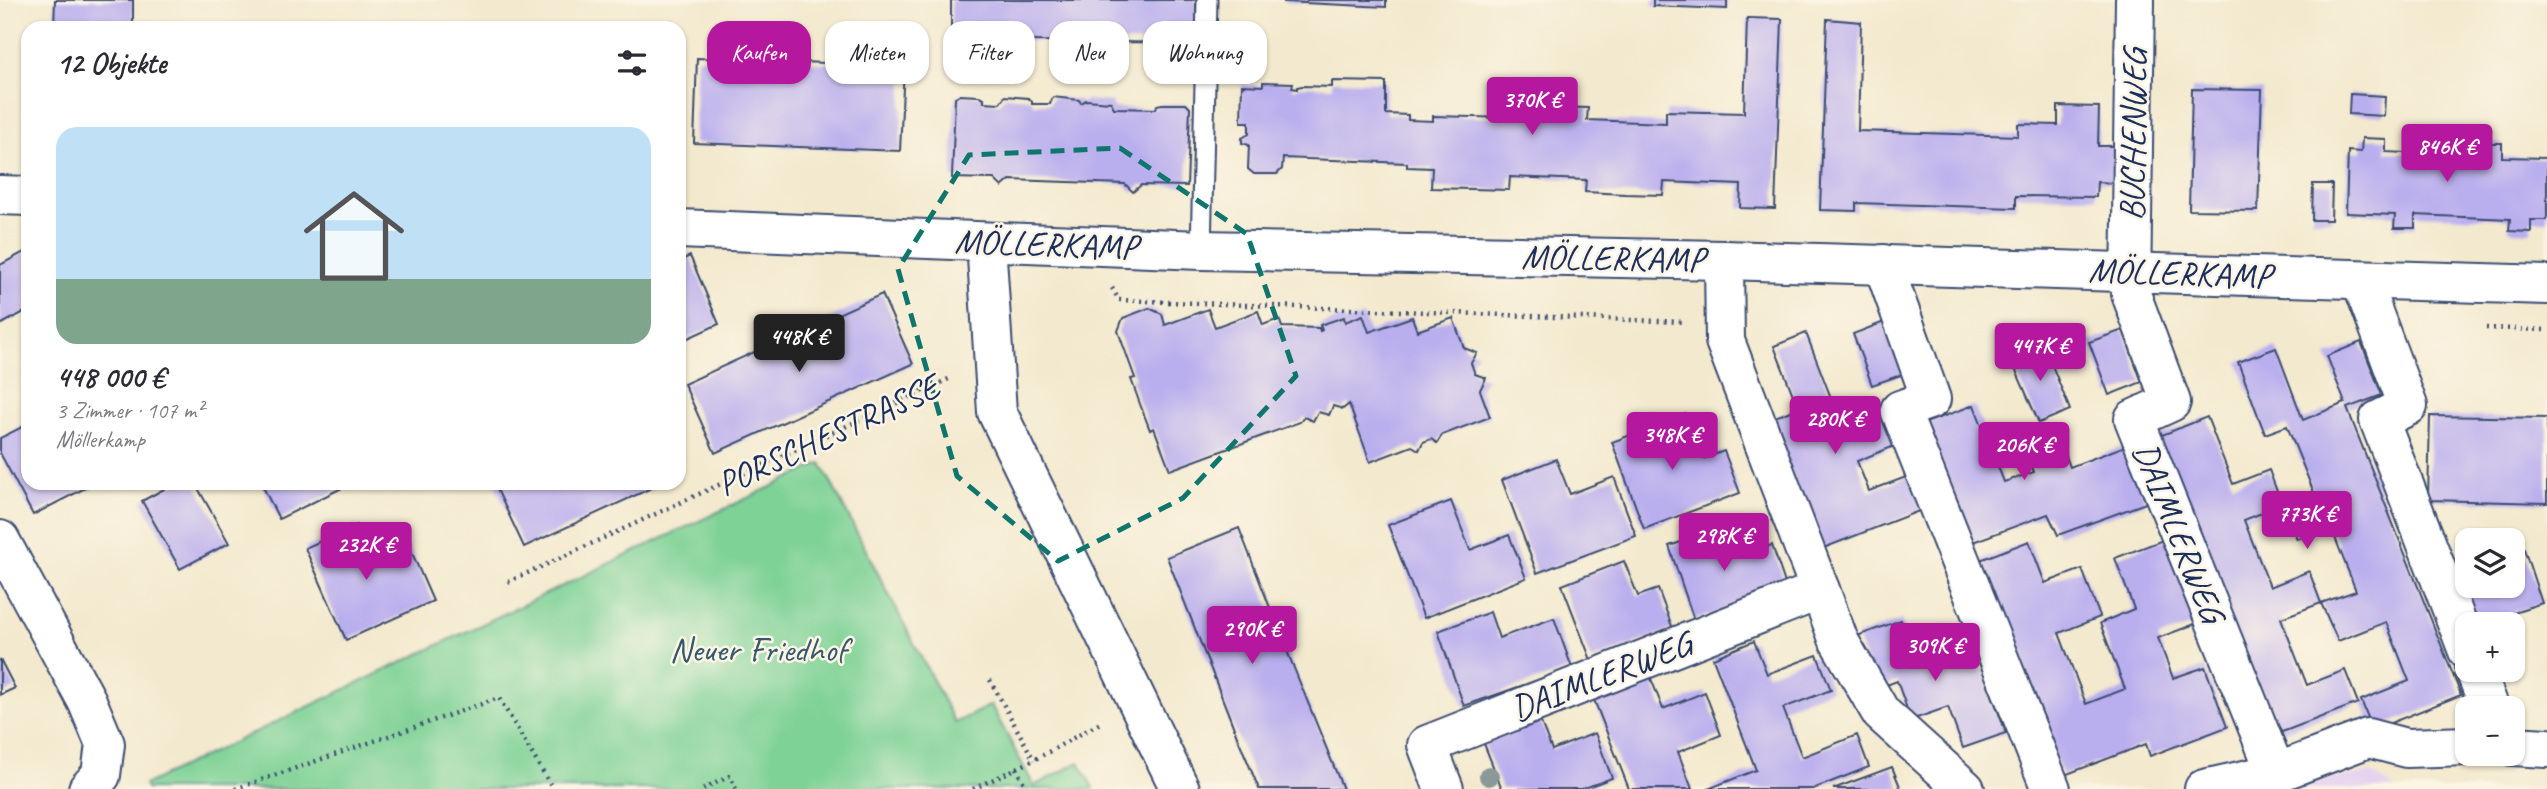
<!DOCTYPE html>
<html lang="de">
<meta charset="utf-8">
<style>
:root{--surface:#fff;--page:#f2f2f3;--text:#2b2b33;--muted:#7c7c81;--line:#e1e1e2;--accent:#b5179e}
body{margin:0;font-family:Caveat,sans-serif;background:var(--page);color:var(--text);height:100vh;display:flex;flex-direction:column;font-size:26px;white-space:nowrap}
*{box-sizing:border-box;margin:0}
p{font-size:23px;color:var(--muted)}
.icon{flex:none;width:38px;height:38px;fill:none;stroke:currentColor;stroke-width:2;stroke-linecap:round;stroke-linejoin:round}
.map{position:relative;flex:1;overflow:hidden}
.details{position:absolute;left:21px;top:21px;width:665px;height:469px;display:flex;flex-direction:column;background:var(--surface);border-radius:21px;box-shadow:0 2px 5px #0004}
.details>*{flex:none}
.guide{position:absolute;left:707px;top:21px;width:665px;height:63px;display:flex;gap:14px}
.buttons{position:absolute;left:2455px;top:528px;display:grid;gap:14px}
.buttons a{display:grid;place-items:center;width:70px;height:70px;border-radius:14px;background:var(--surface);box-shadow:0 2px 5px #0004;font-size:35px}
.price{position:absolute;translate:-50% -60px;padding:0 16px;border-radius:7px;background:var(--accent);color:#fff;font-size:23px;line-height:46px;filter:drop-shadow(0 2px 4px #0008)}
.price::after{content:'';position:absolute;left:50%;top:42px;width:21px;height:16px;margin-left:-10px;background:inherit;clip-path:polygon(0 0,100% 0,50% 100%)}
.price.active{background:#222;color:#fff}
ul{padding:0;list-style:none}
li{display:grid;align-content:center;gap:14px;height:371px;padding:0 35px}
li+li{border-top:2px solid var(--line)}
li span{display:grid;place-items:center;height:217px;border-radius:21px;color:#555}
li>.icon{margin-inline-start:auto}
span .icon{width:126px;height:126px;fill:#fffc;stroke-width:1}
li b{font-size:30px}
h2{display:flex;justify-content:space-between;align-items:center;height:84px;padding:0 35px;font-size:30px}
.chip{padding:0 24px;border-radius:21px;background:var(--surface);box-shadow:0 2px 5px #0004;font-size:24px;line-height:63px}
.chip.active{background:var(--accent);color:#fff}
.map>svg:first-child{display:block}
.built{fill:#e6d3f0}
.green{fill:#7ed296;stroke:#4c807a;stroke-width:2}
.building{fill:#b9aeee}
.lines{fill:none;stroke-linecap:round;stroke-linejoin:round}
.service-casing{stroke:#3b4b6f;stroke-width:23}
.minor-casing{stroke:#3b4b6f;stroke-width:42}
.path{stroke:#3b4b6f;stroke-width:4.5;stroke-dasharray:2 5;stroke-linecap:butt}
.service{stroke:#fff;stroke-width:19}
.minor{stroke:#fff;stroke-width:38}
.tree{fill:#8a9998}
.marked{fill:none;stroke:#0f766e;stroke-width:5;stroke-dasharray:14 9;stroke-linejoin:round}
.labels{text-anchor:middle;dominant-baseline:central;stroke-width:5;stroke-linejoin:round;paint-order:stroke}
.street-label{font-size:35px;fill:#1b2f5e;stroke:#fcf5e5}
.park-label{font-size:35px;fill:#34586c;stroke:#fcf5e5}
</style>
<div class="map">
<svg width="2547" height="789" viewBox="0 0 2547 789">
<rect width="100%" height="100%" fill="#fcf5e5"/>
<filter id="ink" filterUnits="userSpaceOnUse"><feTurbulence type="fractalNoise" baseFrequency=".0143" numOctaves="2"/><feDisplacementMap in="SourceGraphic" scale="14" xChannelSelector="R" yChannelSelector="G"/><feConvolveMatrix kernelMatrix="1 2 1 2 8 2 1 2 1" color-interpolation-filters="sRGB"/></filter>
<filter id="wash" filterUnits="userSpaceOnUse"><feTurbulence type="fractalNoise" baseFrequency=".00686" numOctaves="4" result="noise"/><feDisplacementMap in="SourceGraphic" scale="28" xChannelSelector="R" yChannelSelector="G"/><feGaussianBlur stdDeviation="1.57" result="paint"/><feColorMatrix in="noise" values="0 0 0 0 0 0 0 0 0 0 0 0 0 0 0 0 0 1.4 0 .05"/><feComposite in="paint" operator="in"/></filter>
<g filter="url(#wash)">
<rect width="100%" height="100%" fill="#f3e9ce"/>
<polygon class="built" points="2372,773 2395,789 2255,789"/>
<polygon class="green" points="821,463 955,723 991,705 1034,786 1079,762 1094,789 146,789 144,785"/>
<g id="blocks">
<g class="building">
<polygon points="55,0 133,0 133,28 54,28"/>
<polygon points="951,0 1196,0 1196,43 951,40"/>
<polygon points="1284,0 1386,0 1386,7 1284,2"/>
<polygon points="1653,0 1727,0 1727,9 1653,6"/>
<polygon points="1747,18 1782,19 1775,209 1740,208 1741,185 1664,182 1663,195 1625,194 1585,192 1586,180 1510,177 1509,190 1471,189 1431,188 1432,168 1407,167 1407,163 1283,158 1282,169 1277,174 1254,174 1248,169 1249,145 1242,143 1242,138 1249,134 1249,122 1241,122 1242,85 1263,86 1263,82 1293,83 1292,88 1297,89 1297,87 1302,86 1332,87 1332,81 1386,82 1386,114 1408,115 1408,120 1433,121 1433,116 1511,118 1512,106 1588,108 1587,120 1666,123 1666,111 1744,113"/>
<polygon points="1827,19 1861,22 1858,131 2018,136 2018,124 2058,125 2058,106 2099,107 2098,146 2117,146 2115,183 2097,182 2096,197 2016,196 2016,208 1856,203 1856,211 1820,210"/>
<polygon points="697,58 904,66 900,151 694,143"/>
<polygon points="2192,89 2262,90 2258,211 2189,210"/>
<polygon points="2350,94 2385,96 2384,116 2349,114"/>
<polygon points="959,95 979,96 984,98 984,102 1000,103 1005,96 1028,98 1032,101 1032,104 1050,104 1053,97 1079,100 1081,103 1086,100 1111,102 1114,108 1156,109 1157,105 1162,104 1186,104 1190,108 1187,186 1141,185 1133,192 1125,184 1010,180 1002,187 994,179 952,178 955,98"/>
<polygon points="2362,138 2386,139 2386,152 2428,154 2429,142 2454,143 2453,155 2477,156 2478,143 2502,143 2502,157 2547,158 2547,220 2531,220 2531,232 2509,231 2510,219 2415,215 2415,228 2394,228 2395,215 2346,213 2348,151 2361,152"/>
<polygon points="2313,184 2332,184 2331,220 2312,220"/>
<polygon points="24,252 28,259 28,310 0,325 0,265"/>
<polygon points="690,256 719,324 686,339 679,323 679,261"/>
<polygon points="882,294 913,364 715,453 684,384"/>
<polygon points="1149,308 1162,314 1165,325 1208,309 1215,327 1258,311 1263,325 1279,319 1282,327 1319,328 1320,331 1322,330 1320,325 1344,317 1345,322 1363,315 1369,332 1412,317 1417,331 1453,318 1464,348 1477,353 1471,363 1475,374 1486,378 1480,390 1490,417 1442,435 1437,443 1431,439 1423,442 1419,450 1412,446 1370,462 1349,404 1343,409 1333,406 1329,415 1318,412 1313,421 1304,417 1300,422 1170,470 1154,428 1150,430 1140,404 1131,379 1135,378 1118,331 1123,318"/>
<polygon points="1884,322 1904,374 1872,385 1853,334"/>
<polygon points="2123,330 2142,382 2109,395 2089,342"/>
<polygon points="1806,333 1843,429 1885,413 1897,445 1857,461 1869,491 1914,474 1927,508 1821,549 1770,419 1798,408 1774,346"/>
<polygon points="2361,342 2382,395 2347,408 2461,695 2373,730 2361,700 2409,681 2386,622 2338,641 2321,603 2281,618 2307,685 2345,670 2358,703 2269,737 2152,439 2207,417 2233,484 2269,470 2282,505 2244,520 2270,587 2309,571 2321,603 2356,591 2330,525 2297,539 2282,505 2314,493 2287,426 2265,434 2238,362 2276,348 2303,420 2345,403 2327,356"/>
<polygon points="2043,343 2070,410 2039,423 2010,357"/>
<polygon points="1974,405 2004,482 2034,472 2027,454 2061,442 2070,467 2125,446 2146,503 2058,535 2048,514 1965,545 1920,425"/>
<polygon points="1686,414 1703,459 1724,451 1740,493 1644,529 1612,442"/>
<polygon points="2430,416 2547,418 2547,503 2428,500"/>
<polygon points="28,424 28,483 95,483 33,515 0,453 0,438"/>
<polygon points="1556,459 1570,494 1614,477 1636,536 1537,573 1502,480"/>
<polygon points="175,483 195,483 229,543 180,569 142,501"/>
<polygon points="261,483 352,483 279,519"/>
<polygon points="494,483 662,483 524,547"/>
<polygon points="1451,501 1470,550 1509,535 1526,578 1424,618 1388,525"/>
<polygon points="357,525 373,562 409,546 433,601 346,640 305,548"/>
<polygon points="1730,526 1740,555 1772,545 1787,589 1694,620 1669,546"/>
<polygon points="1239,528 1283,641 1343,789 1259,789 1239,741 1167,557"/>
<polygon points="2171,537 2203,621 2158,638 2173,678 2205,667 2227,727 2150,756 2146,744 2062,776 1980,560 2029,541 2045,583 2082,569 2100,617 2059,633 2086,704 2125,689 2100,623 2134,609 2115,558"/>
<polygon points="2524,549 2542,603 2473,625 2455,572 2468,567 2468,586 2513,586 2513,552"/>
<polygon points="1624,561 1638,596 1658,589 1673,629 1591,660 1562,585"/>
<polygon points="1490,612 1499,638 1554,618 1572,668 1464,706 1438,631"/>
<polygon points="1901,620 1918,666 1974,645 2006,733 1963,748 1948,707 1911,720 1897,681 1876,689 1857,636"/>
<polygon points="1754,641 1767,674 1817,655 1831,690 1783,708 1802,757 1857,735 1869,767 1813,789 1708,789 1756,770 1713,658"/>
<polygon points="0,659 15,688 0,695"/>
<polygon points="1648,671 1663,709 1705,692 1721,735 1678,752 1692,789 1629,789 1591,692"/>
<polygon points="1538,715 1552,750 1595,733 1612,778 1582,789 1502,789 1481,736"/>
<polygon points="1892,767 1901,789 1833,789"/>
</g>
</g>
</g>
<g filter="url(#ink)">
<use href="#blocks" fill-opacity="0" stroke="#3b4b6f" stroke-width="2"/>
<g class="lines">
<defs>
<polyline id="service" points="1201,250 1207,0"/>
<g id="minor">
<polyline points="2135,0 2131,294 2171,402 2134,419 2276,773"/>
<polyline points="0,195 28,196"/>
<polyline points="679,229 1201,250 1724,260 2547,285"/>
<polyline points="986,242 997,412 1180,789"/>
<polyline points="1883,264 1931,399 1900,410 2051,789"/>
<polyline points="2361,280 2408,406 2379,420 2468,651"/>
<polyline points="0,540 87,701 105,744 101,775 88,789"/>
<polyline points="1820,590 1839,641 1881,713 1965,789"/>
<polyline points="2475,670 2490,709"/>
<polyline points="2513,746 2547,748"/>
<polyline points="1444,789 1427,745 1820,590 1725,341 1724,260"/>
<polyline points="2204,789 2276,773 2368,738 2406,748 2468,746"/>
</g>
</defs>
<use href="#service" class="service-casing"/>
<use href="#minor" class="minor-casing"/>
<g class="path">
<polyline points="1112,288 1119,300 1684,322"/>
<polyline points="2486,328 2547,330"/>
<polyline points="508,582 953,377"/>
<polyline points="990,680 1034,760"/>
<polyline points="1016,768 1027,789"/>
<polyline points="235,789 499,698 553,789"/>
<polyline points="703,789 730,776 736,789"/>
<polyline points="973,789 1034,760 1102,722"/>
</g>
<use href="#service" class="service"/>
<use href="#minor" class="minor"/>
</g>
<circle class="tree" cx="1489" cy="776" r="10"/>
</g>
<path class="marked" d="M1120,148L1247,234L1296,376L1183,498L1058,561L957,476L898,269L969,155Z"/>
<g class="labels">
<g class="street-label">
<text transform="translate(2133 135) rotate(-89)">BUCHENWEG</text>
<text transform="translate(1046 244) rotate(2)">MÖLLERKAMP</text>
<text transform="translate(1613 258) rotate(1)">MÖLLERKAMP</text>
<text transform="translate(2180 273) rotate(2)">MÖLLERKAMP</text>
<text transform="translate(828 435) rotate(-25)">PORSCHESTRASSE</text>
<text transform="translate(2179 532) rotate(68)">DAIMLERWEG</text>
<text transform="translate(1601 676) rotate(-21)">DAIMLERWEG</text>
</g>
<g class="park-label">
<text x="758" y="649">Neuer Friedhof</text>
</g>
</g>
</svg>
<div class="buttons">
<a><svg class="icon" aria-label="layers" viewBox="0 0 24 24"><path d="M12 4l9 5-9 5-9-5zM3 14l9 5 9-5"/></svg></a>
<a>+</a>
<a>−</a>
</div>
<b class="price" style="left:1532px;top:137px">370K €</b>
<b class="price" style="left:2447px;top:184px">846K €</b>
<b class="price active" style="left:799px;top:374px">448K €</b>
<b class="price" style="left:2040px;top:383px">447K €</b>
<b class="price" style="left:1835px;top:456px">280K €</b>
<b class="price" style="left:1672px;top:472px">348K €</b>
<b class="price" style="left:2024px;top:482px">206K €</b>
<b class="price" style="left:2307px;top:551px">773K €</b>
<b class="price" style="left:1724px;top:573px">298K €</b>
<b class="price" style="left:366px;top:582px">232K €</b>
<b class="price" style="left:1252px;top:666px">290K €</b>
<b class="price" style="left:1935px;top:683px">309K €</b>
<div class="guide">
<a class="chip active">Kaufen</a>
<a class="chip">Mieten</a>
<a class="chip">Filter</a>
<a class="chip">Neu</a>
<a class="chip">Wohnung</a>
</div>
<section class="details">
<h2>12 Objekte<svg class="icon" aria-label="filters" viewBox="0 0 24 24"><path d="M4 7h16M4 17h16"/><circle cx="9" cy="7" r="2"/><circle cx="15" cy="17" r="2"/></svg></h2>
<ul>
<li><span style="background:linear-gradient(#bfe0f5 70%,#7fa58c 0)"><svg class="icon" aria-label="home" viewBox="0 0 24 24"><path d="M3 11l9-7 9 7M6 9v11h12V9"/></svg></span><div><b>448 000 €</b><p>3 Zimmer · 107 m²</p><p>Möllerkamp</p></div></li>
</ul>
</section>
</div>
